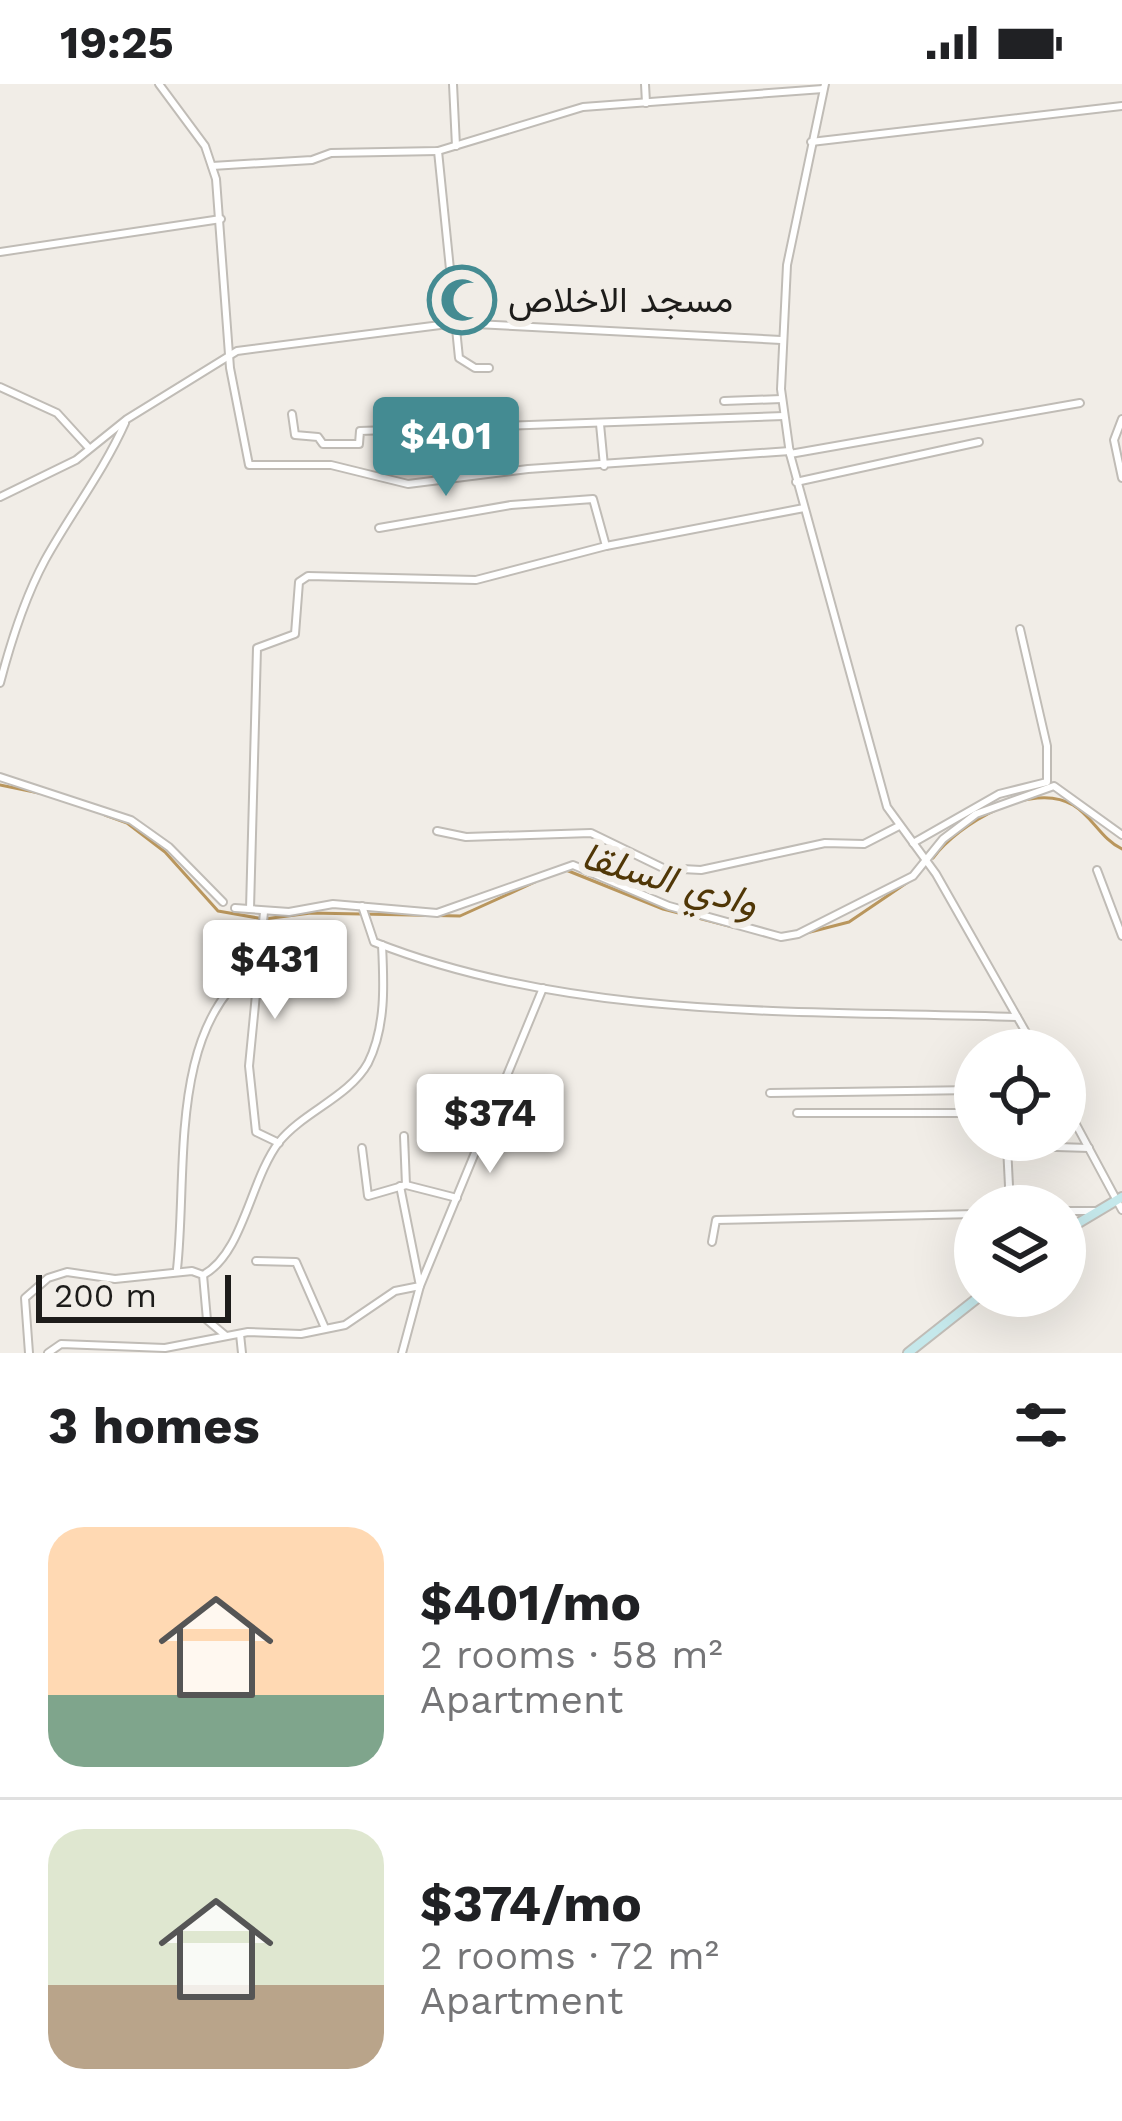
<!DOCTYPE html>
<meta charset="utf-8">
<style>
:root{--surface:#fff;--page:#f6f6f6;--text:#202124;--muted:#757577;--line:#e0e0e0;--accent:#448b92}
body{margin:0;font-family:"Work Sans",Vazirmatn,sans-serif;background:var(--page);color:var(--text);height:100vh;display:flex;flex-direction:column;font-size:45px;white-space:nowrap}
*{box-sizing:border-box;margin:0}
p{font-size:39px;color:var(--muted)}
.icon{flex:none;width:66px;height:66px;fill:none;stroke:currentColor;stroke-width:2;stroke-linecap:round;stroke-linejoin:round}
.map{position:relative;height:1269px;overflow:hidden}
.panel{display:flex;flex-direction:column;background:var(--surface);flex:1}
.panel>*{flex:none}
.fabs{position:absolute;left:954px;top:945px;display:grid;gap:24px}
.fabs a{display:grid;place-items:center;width:132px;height:132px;border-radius:50%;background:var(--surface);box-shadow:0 12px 48px #0002;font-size:60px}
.scale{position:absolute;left:36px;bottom:30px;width:195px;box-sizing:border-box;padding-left:12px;border:6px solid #1d1c1a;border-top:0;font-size:33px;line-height:42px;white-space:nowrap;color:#1d1c1a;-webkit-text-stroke:9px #f1ede7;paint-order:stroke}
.price{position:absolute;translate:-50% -102px;padding:0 27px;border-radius:12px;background:#fff;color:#222;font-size:39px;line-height:78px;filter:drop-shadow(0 3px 6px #0008)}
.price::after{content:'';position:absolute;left:50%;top:72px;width:36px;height:27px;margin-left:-18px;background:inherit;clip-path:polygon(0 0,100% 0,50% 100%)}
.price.selected{background:var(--accent);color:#fff}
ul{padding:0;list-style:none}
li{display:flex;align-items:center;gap:36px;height:300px;padding:0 48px}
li+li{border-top:3px solid var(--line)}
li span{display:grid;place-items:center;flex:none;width:336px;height:240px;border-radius:36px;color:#555}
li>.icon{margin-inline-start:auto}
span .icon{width:144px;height:144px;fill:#fffc;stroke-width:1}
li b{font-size:51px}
h2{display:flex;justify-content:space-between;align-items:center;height:144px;padding:0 48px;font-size:51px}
.status{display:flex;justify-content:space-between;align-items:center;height:84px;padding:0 60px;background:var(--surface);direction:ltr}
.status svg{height:33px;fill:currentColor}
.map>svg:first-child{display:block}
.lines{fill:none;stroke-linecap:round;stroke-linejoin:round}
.stream{stroke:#b9965d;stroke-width:3}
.minor-casing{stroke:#c0bcb6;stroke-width:10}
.secondary-casing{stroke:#c0bcb6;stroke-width:12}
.minor{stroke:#fff;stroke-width:6}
.secondary{stroke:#c5e8eb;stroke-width:8}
.labels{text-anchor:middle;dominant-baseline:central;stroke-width:12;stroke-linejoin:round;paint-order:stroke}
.poi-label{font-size:36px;fill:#1d1c1a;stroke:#f1ede7;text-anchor:start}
.water-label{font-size:39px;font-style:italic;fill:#503707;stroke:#f1ede7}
</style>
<div class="status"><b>19:25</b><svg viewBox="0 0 49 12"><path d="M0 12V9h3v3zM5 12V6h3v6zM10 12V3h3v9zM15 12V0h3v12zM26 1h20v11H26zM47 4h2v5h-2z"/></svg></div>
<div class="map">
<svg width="1122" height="1269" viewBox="0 0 1122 1269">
<rect width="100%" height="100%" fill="#f1ede7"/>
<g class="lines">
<g class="stream">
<polyline points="0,701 39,709"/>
<polyline points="105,731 127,739 165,768 218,827 264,835 311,829 460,832 535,798"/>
<path d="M933,774C958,740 1032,696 1073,721C1093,733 1101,755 1122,765"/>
<polyline points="566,786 663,825 733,843"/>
<polyline points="783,855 849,838 908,798"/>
</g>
<defs>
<g id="minor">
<polyline points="159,0 205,62 216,95 230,284 249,381 331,381 408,400 528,385 790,367"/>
<polyline points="453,0 456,62"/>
<polyline points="645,0 646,19"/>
<polyline points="825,0 787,181 781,305 790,370 887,723 936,790 1036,966"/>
<polyline points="811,58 1122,22"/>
<polyline points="438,67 459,274 475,284 489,284"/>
<polyline points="212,82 312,76 331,69 438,67 583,23 823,5"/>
<polyline points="0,168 221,135"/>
<polyline points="0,303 57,329 88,363"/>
<polyline points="724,317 782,315"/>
<polyline points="292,330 295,351 318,353 323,360 359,360 360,347 784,332"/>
<polyline points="1122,335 1114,356 1122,394"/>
<polyline points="600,340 604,382"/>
<polyline points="790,370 1080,319"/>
<polyline points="796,398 979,358"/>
<polyline points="0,413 76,376 127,335 237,267 456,239 781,256"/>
<polyline points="379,444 511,421 593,415 606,462"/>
<path d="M0,599C11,557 24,515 45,476C71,429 103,388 125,339"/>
<polyline points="0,693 131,736 169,763 223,818"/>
<polyline points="437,747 466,753 591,749 663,784 701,786 825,759 864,760 899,742"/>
<polyline points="913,759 999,710 1047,698 1047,662 1020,545"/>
<polyline points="1097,786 1122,852"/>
<path d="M362,822L374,858C574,937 806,926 1017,933"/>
<polyline points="235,824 289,828 333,820 437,829 573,781 669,822 781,853 798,850 913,792 943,755 976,730 1054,702 1122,751"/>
<polyline points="250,825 257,564 295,550 299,498 308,492 476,496 606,462 804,424"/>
<polyline points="264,828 249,982 256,1048 279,1059"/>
<polyline points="770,1009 975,1006"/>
<polyline points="1065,1020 1122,1126"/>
<polyline points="797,1029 975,1029"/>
<polyline points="404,1052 406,1101"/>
<polyline points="985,1056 987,1061 1089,1064"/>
<polyline points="1007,1062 1010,1122"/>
<polyline points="362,1064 368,1112 406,1101 457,1114"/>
<polyline points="1065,1127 1095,1127"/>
<polyline points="712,1158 716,1136 975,1130"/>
<polyline points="256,1177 296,1178 325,1244"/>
<path d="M177,1185C188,1085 167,943 257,880"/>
<path d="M203,1191C243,1170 250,1096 279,1058C303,1028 349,1013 368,979C386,943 384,900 382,861"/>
<polyline points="240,1250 242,1269"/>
<polyline points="29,1269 25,1214 48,1194 67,1188 115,1195 192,1187 203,1191 207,1236 225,1251"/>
<polyline points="48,1269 61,1260 165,1264 248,1248 301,1250 345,1241 395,1207 420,1202 400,1102"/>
<polyline points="402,1269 420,1202 543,904"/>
</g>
<g id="secondary">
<polyline points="1065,1147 1122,1113"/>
<polyline points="908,1269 980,1212"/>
</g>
</defs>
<use href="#minor" class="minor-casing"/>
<use href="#secondary" class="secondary-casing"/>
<use href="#minor" class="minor"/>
<use href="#secondary" class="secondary"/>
</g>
<defs>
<symbol id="mosque-ring" viewBox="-11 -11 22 22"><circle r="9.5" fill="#f1ede7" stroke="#448b92" stroke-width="1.5"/><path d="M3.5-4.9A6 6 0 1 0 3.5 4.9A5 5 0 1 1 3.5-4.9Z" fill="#448b92"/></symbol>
</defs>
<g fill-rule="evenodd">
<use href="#mosque-ring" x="424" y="178" width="76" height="76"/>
</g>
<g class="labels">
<g class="poi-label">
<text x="508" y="216">مسجد الاخلاص</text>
</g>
<g class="water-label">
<text transform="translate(670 795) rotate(16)">وادي السلقا</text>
</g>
</g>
</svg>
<div class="fabs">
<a><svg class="icon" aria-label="locate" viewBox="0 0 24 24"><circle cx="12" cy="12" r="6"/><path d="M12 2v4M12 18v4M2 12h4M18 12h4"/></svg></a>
<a><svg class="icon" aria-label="layers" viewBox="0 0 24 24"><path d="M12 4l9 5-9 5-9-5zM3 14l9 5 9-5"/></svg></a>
</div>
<div class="scale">200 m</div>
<b class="price selected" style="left:446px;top:415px">$401</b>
<b class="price" style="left:275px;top:938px">$431</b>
<b class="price" style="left:490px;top:1092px">$374</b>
</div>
<section class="panel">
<h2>3 homes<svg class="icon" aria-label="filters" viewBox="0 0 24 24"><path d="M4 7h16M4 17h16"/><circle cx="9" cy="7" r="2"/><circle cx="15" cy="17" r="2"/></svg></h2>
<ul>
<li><span style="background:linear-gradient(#ffd9b3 70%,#7fa58c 0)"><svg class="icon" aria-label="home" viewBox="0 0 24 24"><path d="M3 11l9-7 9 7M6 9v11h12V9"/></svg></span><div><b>$401/mo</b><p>2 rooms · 58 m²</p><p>Apartment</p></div></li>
<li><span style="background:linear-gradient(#dfe7d0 65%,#b9a48a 0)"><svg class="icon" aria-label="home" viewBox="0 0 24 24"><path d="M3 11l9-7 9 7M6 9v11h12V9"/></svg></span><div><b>$374/mo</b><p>2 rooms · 72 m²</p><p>Apartment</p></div></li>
</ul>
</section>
